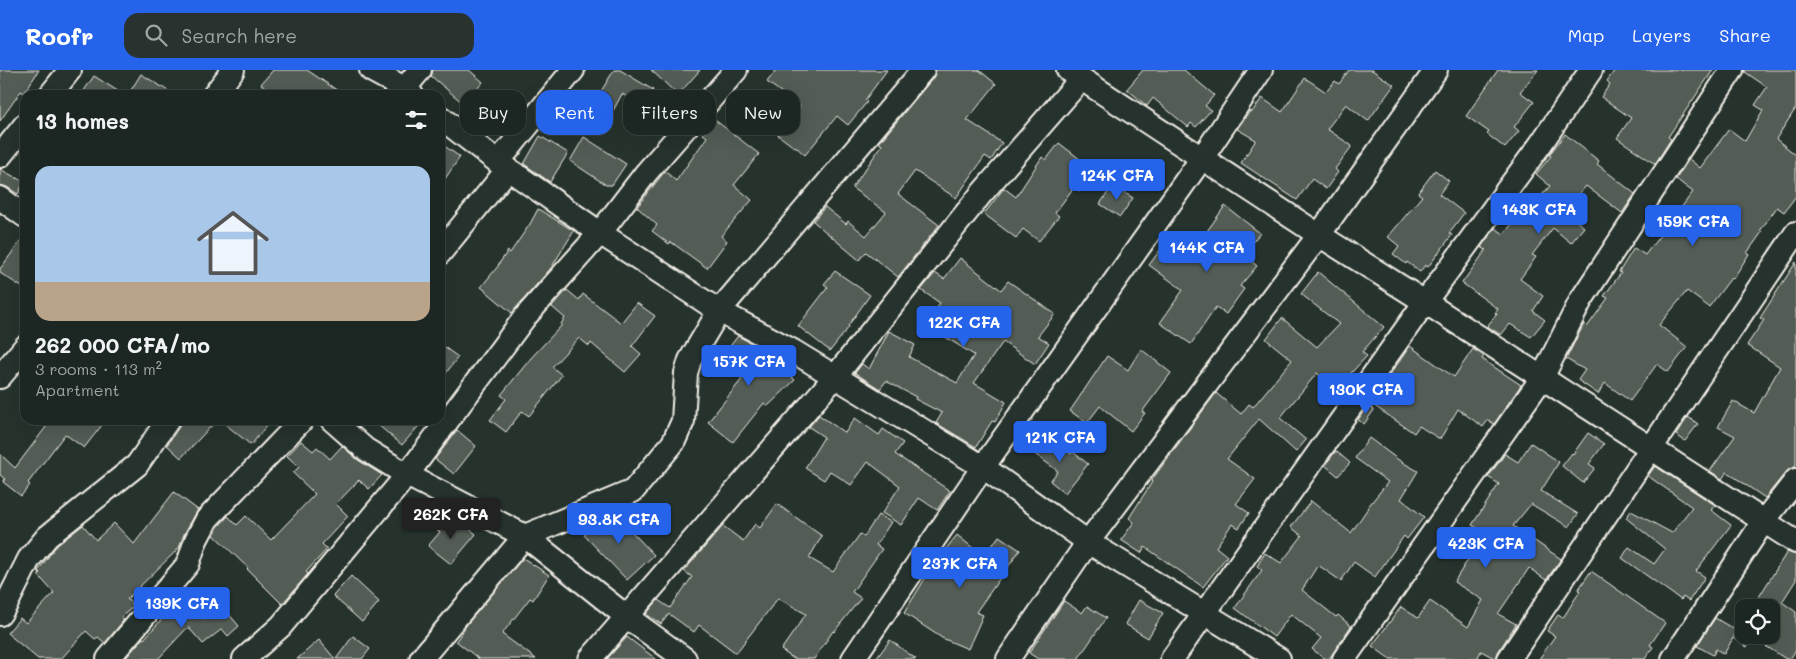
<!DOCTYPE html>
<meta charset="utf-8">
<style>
:root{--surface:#1c2622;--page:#29322f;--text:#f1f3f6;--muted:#a0a5a5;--line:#3a4340;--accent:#2563eb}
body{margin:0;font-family:Mali,sans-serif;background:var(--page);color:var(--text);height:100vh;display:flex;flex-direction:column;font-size:19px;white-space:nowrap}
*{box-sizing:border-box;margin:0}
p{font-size:16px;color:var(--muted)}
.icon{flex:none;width:28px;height:28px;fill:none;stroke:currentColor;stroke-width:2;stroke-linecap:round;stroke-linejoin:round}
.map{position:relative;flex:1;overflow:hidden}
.drawer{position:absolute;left:20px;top:20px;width:425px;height:335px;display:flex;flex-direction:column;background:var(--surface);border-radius:15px;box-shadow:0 5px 20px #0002,0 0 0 1px var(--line)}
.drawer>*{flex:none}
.banner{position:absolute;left:460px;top:20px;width:475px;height:45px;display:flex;gap:10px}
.tools{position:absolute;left:1735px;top:529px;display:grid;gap:10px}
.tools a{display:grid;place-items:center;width:45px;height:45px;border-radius:10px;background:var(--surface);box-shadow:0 5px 20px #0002,0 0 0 1px var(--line);font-size:25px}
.price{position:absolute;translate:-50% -42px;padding:0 11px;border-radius:5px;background:var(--accent);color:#fff;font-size:16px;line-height:32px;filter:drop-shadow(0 1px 2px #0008)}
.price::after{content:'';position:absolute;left:50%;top:30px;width:15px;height:11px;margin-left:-8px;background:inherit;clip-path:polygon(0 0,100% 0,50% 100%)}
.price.on{background:#222;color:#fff}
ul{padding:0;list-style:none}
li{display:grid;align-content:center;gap:10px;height:265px;padding:0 15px}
li span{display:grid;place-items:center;height:155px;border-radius:15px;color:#555}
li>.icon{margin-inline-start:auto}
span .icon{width:90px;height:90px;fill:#fffc;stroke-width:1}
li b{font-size:21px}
h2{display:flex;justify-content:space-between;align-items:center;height:60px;padding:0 15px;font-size:21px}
.chip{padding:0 18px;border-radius:15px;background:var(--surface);box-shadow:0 5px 20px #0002,0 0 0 1px var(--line);font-size:18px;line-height:45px}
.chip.on{background:var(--accent);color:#fff}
header{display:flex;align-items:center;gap:30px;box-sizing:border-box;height:70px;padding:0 25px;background:var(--accent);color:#fff}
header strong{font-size:24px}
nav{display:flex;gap:28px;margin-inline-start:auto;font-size:18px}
.search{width:350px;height:45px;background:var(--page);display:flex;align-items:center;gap:12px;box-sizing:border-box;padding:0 18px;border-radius:15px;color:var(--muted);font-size:19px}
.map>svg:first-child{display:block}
.building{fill:#525c55;stroke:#f4f1e8}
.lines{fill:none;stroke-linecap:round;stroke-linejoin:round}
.minor-casing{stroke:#f4f1e8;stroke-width:26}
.minor{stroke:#26332d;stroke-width:22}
</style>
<header>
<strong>Roofr</strong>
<div class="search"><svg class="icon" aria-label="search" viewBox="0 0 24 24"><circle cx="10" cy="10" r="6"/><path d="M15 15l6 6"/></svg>Search here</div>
<nav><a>Map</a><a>Layers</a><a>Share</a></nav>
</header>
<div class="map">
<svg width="1796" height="589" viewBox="0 0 1796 589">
<rect width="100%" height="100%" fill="#26332d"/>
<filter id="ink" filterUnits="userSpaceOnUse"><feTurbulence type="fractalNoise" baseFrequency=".02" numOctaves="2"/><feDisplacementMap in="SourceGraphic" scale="10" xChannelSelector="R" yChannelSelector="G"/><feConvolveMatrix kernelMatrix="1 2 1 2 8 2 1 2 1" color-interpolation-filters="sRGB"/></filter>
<g filter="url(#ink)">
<g class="building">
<polygon points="0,0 39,0 24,23 21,21 0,51"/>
<polygon points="273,0 307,0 344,25 274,25 261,14"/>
<polygon points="433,0 469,0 483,12 464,34 431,6"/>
<polygon points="614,0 620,0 653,20 643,36 622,24 600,65 572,50 582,31 592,36"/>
<polygon points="651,0 700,0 678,25"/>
<polygon points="776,0 887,0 865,30 867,32 848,55 837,46 805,85 795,76 794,77 778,65 800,36 767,12"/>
<polygon points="936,0 979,0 996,14 967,50 1002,73 991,90 985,86 956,128 915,101 898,124 939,155 898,207 866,182 859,190 813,151 825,137 846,154 848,151 866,166 886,142 852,118 882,75 879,73 933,8"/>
<polygon points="1143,0 1184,0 1214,25 1205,36 1211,40 1196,57 1191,53 1188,57 1153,28 1147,36 1127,19"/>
<polygon points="1349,0 1372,0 1394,15 1368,51 1346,34 1327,59 1352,76 1335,99 1338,102 1326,119 1312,109 1297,130 1241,93 1256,70 1237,59 1250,41 1252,42 1262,28 1282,42 1305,8 1326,22 1335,11 1339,14"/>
<polygon points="1498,0 1538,0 1520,22 1534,32 1514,57 1519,61 1505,78 1487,64 1489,62 1466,46"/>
<polygon points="1615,0 1713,0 1668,67 1671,69 1655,94 1617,68 1631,48 1601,27 1610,14 1607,11"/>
<polygon points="1745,0 1796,0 1796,38 1776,69 1796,85 1796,126 1784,142 1777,137 1760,161 1762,162 1747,183 1749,184 1733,209 1731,208 1709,237 1687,221 1659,255 1687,277 1668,302 1657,294 1630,331 1605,313 1598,324 1578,310 1585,300 1566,289 1584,254 1587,257 1608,228 1604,226 1621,203 1619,202 1634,178 1645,185 1693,122 1676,109 1689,89 1700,98 1729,59 1745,71 1763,40 1755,35 1767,17 1745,2"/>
<polygon points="141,4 175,25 128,25"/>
<polygon points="94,6 124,25 81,25"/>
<polygon points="715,50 759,84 734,115 752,130 721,166 727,171 707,198 671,172 669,174 652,161 657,155 637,137 665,101 676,111 707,67 703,64"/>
<polygon points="1565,64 1599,91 1597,94 1635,124 1622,143 1586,116 1564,141 1584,157 1571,173 1553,158 1532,185 1536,187 1520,209 1543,226 1533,241 1545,250 1531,267 1510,254 1501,265 1487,256 1497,244 1495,243 1498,239 1462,213 1486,180 1481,177 1495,158 1504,164 1522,141 1525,144 1550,116 1536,104 1551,86 1549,85"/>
<polygon points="540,66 568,83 550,112 524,94"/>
<polygon points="584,67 626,94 612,115 606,115 570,91"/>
<polygon points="440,73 460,87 440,116"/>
<polygon points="1059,73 1085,93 1082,95 1094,103 1080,121 1074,117 1055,143 1059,146 1039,171 1023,159 1016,168 984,144 1004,118 1016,127 1042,87 1046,90"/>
<polygon points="0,99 24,112 18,124 7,117 0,115"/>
<polygon points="1435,100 1449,111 1439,124 1464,143 1449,163 1452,165 1428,197 1425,195 1420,202 1407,192 1406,194 1393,184 1399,176 1388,167 1422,126 1418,123"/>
<polygon points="1113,115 1133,128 1120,147 1100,134"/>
<polygon points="1225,136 1260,163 1243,184 1257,196 1240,216 1244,219 1226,244 1216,237 1191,274 1160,253 1183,220 1149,195 1167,171 1177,178 1186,166 1197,175"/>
<polygon points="538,139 574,161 551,198 512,243 481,217 499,195 498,195 508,181 510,183 530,154"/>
<polygon points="25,165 25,219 0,203 0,199"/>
<polygon points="960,188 1001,220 1008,211 1055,244 1038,266 1049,273 1035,294 1003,272 974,313 1006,332 995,352 992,351 976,377 936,353 942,343 915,329 916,327 886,311 880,319 855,303 862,294 869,299 889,261 915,275 909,287 957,313 974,285 926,255 940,233 921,220 935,203 944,209"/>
<polygon points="1796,192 1796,396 1786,402 1765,428 1727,402 1722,409 1710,401 1735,366 1718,357 1733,331 1754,343 1780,297 1747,275 1764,250 1760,248"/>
<polygon points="835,201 870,225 848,256 849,257 830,281 798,256 828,217 824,214"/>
<polygon points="1318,202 1384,257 1362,282 1367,286 1335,320 1317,303 1280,348 1306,370 1296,382 1259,349 1227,389 1255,409 1236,434 1249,443 1239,458 1232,454 1216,477 1227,486 1203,517 1145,477 1141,483 1121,470 1134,452 1129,448 1152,412 1151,411 1216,323 1241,344 1249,334 1253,337 1292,290 1266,269 1282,248 1317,277 1339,254 1301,224"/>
<polygon points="567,220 579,230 583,224 621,253 637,233 655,246 632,276 641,284 625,302 591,273 589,276 579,268 552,297 562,305 529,346 522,341 506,362 490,350 506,329 501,325 531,288 562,255 561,254 565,248 552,237"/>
<polygon points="738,266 766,281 776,291 775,293 795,310 768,336 764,333 733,372 708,352 742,309 719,290"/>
<polygon points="440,274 458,287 440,311"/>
<polygon points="1410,276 1454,307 1473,279 1484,286 1482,289 1521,315 1494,354 1488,350 1483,357 1458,339 1440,369 1419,356 1414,363 1370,333"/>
<polygon points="1141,279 1171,303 1142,342 1145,343 1131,361 1100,336 1087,353 1070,341 1107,286 1128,300"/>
<polygon points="1368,335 1374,340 1364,354 1358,350"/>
<polygon points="819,345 845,363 855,348 879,365 883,359 903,373 895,384 950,421 937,440 919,428 901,455 882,443 900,416 868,392 851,415 830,401 824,410 805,398 824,367 809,357"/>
<polygon points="1688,347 1698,354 1685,371 1676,365"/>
<polygon points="45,350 106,350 84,378 65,364 28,413 30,415 21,426 3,412 5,409 0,405 0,384 15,398 49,353"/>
<polygon points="181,350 217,350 181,388 167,375 179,357"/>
<polygon points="220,350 271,350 251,375"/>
<polygon points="372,350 424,350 402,375"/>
<polygon points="457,360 476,376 454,404 435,389"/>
<polygon points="1588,363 1604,374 1589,394 1595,398 1583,413 1562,396 1572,383 1573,384"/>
<polygon points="1045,364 1071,384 1073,382 1088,394 1065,423 1050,411 1058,401 1032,382"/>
<polygon points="1369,368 1400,391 1418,401 1401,429 1424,447 1407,469 1404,466 1375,507 1354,492 1341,511 1318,495 1302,520 1336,547 1338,545 1351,556 1329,589 1325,589 1312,579 1321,568 1291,544 1274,567 1235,538 1262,500 1257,496 1265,483 1281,493 1302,466 1291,457 1311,431 1351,463 1368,438 1367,438 1388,412 1355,388"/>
<polygon points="301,371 313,381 317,377 330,389 342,376 358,390 382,405 369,419 359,410 336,434 348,446 322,474 327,479 306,502 308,504 282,534 247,499 248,498 214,465 218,457 228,446 237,455 246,446 271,470 315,424 293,403 299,397 287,386"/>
<polygon points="1531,373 1559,392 1541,421 1578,444 1569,457 1531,434 1513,456 1561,489 1546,510 1529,498 1498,544 1516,554 1498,582 1496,589 1481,581 1477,589 1390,589 1372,576 1401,537 1418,548 1430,531 1468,557 1483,530 1454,512 1469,488 1463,484 1481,460 1472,455 1499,414 1488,407 1505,384 1518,392"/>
<polygon points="1336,381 1350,393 1338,406 1325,395"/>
<polygon points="1655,396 1715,435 1711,440 1731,455 1696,501 1705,507 1689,531 1683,527 1681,530 1622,488 1629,477 1654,494 1665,479 1626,448 1631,441 1672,463 1692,437 1648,406"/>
<polygon points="174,422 198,440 184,464 179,478 127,529 134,536 121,547 124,550 105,573 98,567 95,569 86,561 61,589 38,589 7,563 20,548 26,553 54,523 38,505 40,503 38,501 56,476 83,455 96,470 114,453 134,474"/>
<polygon points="777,434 822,466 809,488 833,502 860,464 864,467 878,445 891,452 876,475 882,479 852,522 861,528 834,562 833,561 814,589 794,589 781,580 806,544 778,528 736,583 699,555 694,562 669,544 661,554 646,544 658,530 670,538 692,507 684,501 723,456 743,471 755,454 760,458"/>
<polygon points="614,443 654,485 627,510 584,465 602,448"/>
<polygon points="448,447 459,456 462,453 476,464 451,494 428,476 440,462 437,460"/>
<polygon points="957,465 984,487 999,466 1020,480 976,542 983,545 968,579 942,568 904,543 934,494"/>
<polygon points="1787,482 1796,485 1796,510 1782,532 1796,542 1796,580 1790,589 1786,589 1753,568 1747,577 1733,568 1724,584 1716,579 1713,585 1697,576 1715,548 1737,561 1734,567 1744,551 1744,565 1771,565 1771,538 1752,538"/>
<polygon points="523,488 549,505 533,530 530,528 502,564 536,589 479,589 456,571 468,553"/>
<polygon points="1591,501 1665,553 1650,575 1653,577 1645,589 1539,589 1555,566 1547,561 1558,545 1563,548 1580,521 1578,520"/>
<polygon points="351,506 379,532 362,552 333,526"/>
<polygon points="188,526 205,549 221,535 239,556 228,566 222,559 203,574 188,557 158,589 125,589 143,568 144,569 163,548 162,545"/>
<polygon points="1139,530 1163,543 1148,568 1125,554"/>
<polygon points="1064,531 1082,543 1087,536 1106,548 1078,589 1038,589 1029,583"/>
<polygon points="353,566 370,579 362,589 336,589"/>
<polygon points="627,567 656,589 607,589"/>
<polygon points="319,570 335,589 297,589"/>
<polygon points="890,570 916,589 876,589"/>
</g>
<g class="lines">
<defs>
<g id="minor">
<polyline points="371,0 404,18 412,25"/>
<polyline points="1068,0 1319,165 1425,232 1796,472"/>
<polyline points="50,25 70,0"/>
<polyline points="214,25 233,0"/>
<polyline points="399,25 420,0"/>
<polyline points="440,47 498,92 600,163 719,241 793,281 983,397 1088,472 1279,589"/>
<polyline points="0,86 25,55"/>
<polyline points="498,92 573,0"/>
<polyline points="0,128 25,146"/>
<polyline points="440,183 508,99"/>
<polyline points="0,307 25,277"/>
<polyline points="332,350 365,379 407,405 525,466 627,547 685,589"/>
<polyline points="0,544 7,533 29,489 47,467 137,395 168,350"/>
<polyline points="108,589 188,494 196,470 207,449 302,350"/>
<polyline points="244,589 281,556 407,405 525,247 600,163 646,103 736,0"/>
<polyline points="421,589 525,466 633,421 673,373 683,351 686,303 690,290 719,241 923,0"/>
<polyline points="590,589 834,308 982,123 1081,9"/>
<polyline points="853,589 983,397 1202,88 1261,0"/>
<polyline points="1008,589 1088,472 1319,165 1436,0"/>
<polyline points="1172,589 1425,232 1540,75 1591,0"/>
<polyline points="1344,589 1542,308 1581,230 1732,0"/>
<polyline points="1509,589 1796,163"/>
<polyline points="1673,589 1763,452 1796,410"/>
</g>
</defs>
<use href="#minor" class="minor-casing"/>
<use href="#minor" class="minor"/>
</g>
</g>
</svg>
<div class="tools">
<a><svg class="icon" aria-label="locate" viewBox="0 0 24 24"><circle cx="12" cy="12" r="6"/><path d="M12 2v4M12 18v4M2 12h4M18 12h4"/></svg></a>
</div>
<b class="price" style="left:1117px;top:131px">124K CFA</b>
<b class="price" style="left:1539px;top:165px">143K CFA</b>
<b class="price" style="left:1693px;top:177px">159K CFA</b>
<b class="price" style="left:1207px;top:203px">144K CFA</b>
<b class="price" style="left:964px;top:278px">122K CFA</b>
<b class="price" style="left:749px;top:317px">157K CFA</b>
<b class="price" style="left:1366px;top:345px">130K CFA</b>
<b class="price" style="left:1060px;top:393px">121K CFA</b>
<b class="price on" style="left:451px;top:470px">262K CFA</b>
<b class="price" style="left:619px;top:475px">93.8K CFA</b>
<b class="price" style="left:1486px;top:499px">423K CFA</b>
<b class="price" style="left:960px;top:519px">237K CFA</b>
<b class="price" style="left:182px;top:559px">139K CFA</b>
<div class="banner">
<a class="chip">Buy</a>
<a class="chip on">Rent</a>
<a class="chip">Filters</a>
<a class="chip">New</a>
</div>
<section class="drawer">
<h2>13 homes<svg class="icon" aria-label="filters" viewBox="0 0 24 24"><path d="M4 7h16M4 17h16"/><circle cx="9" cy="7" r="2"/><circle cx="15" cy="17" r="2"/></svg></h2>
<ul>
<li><span style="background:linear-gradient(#a9c7e8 75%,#b9a48a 0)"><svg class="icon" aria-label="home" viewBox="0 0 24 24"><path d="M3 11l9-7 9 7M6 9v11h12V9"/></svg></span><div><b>262 000 CFA/mo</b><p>3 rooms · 113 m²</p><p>Apartment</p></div></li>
</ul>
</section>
</div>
